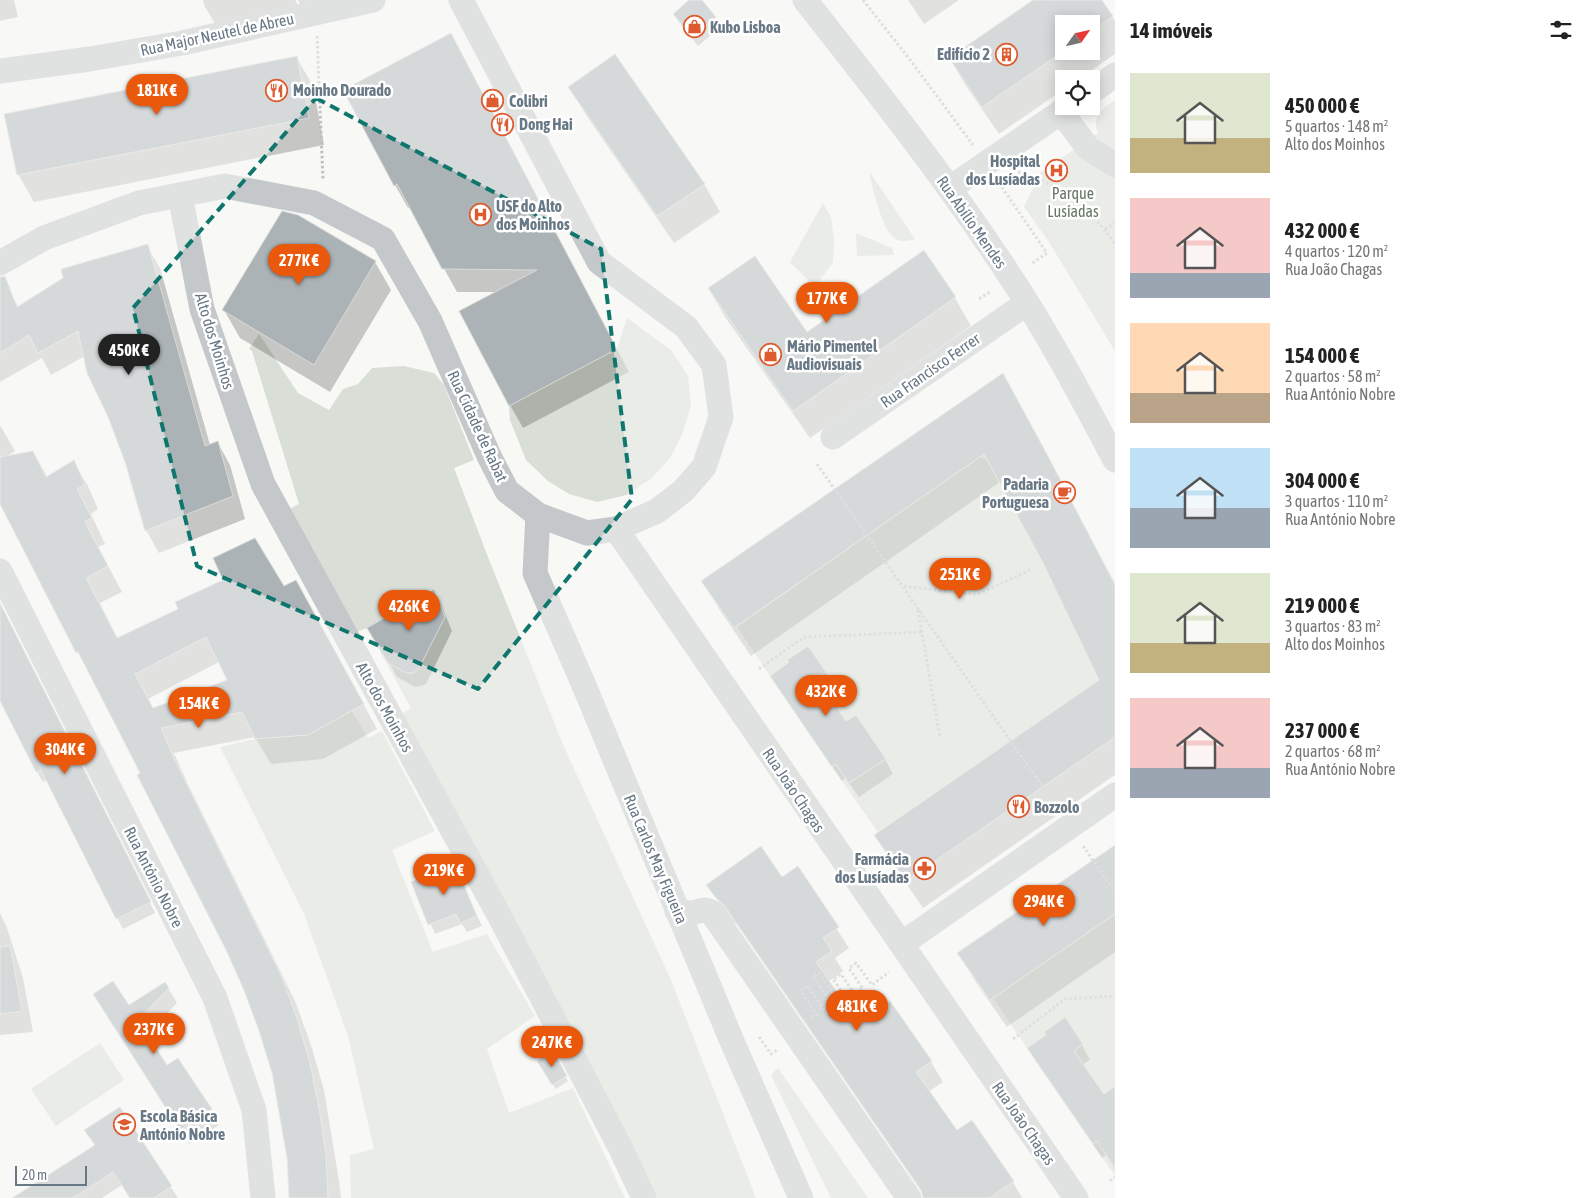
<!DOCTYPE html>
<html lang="pt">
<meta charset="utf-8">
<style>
:root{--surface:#fff;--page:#f2f2f2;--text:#222;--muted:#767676;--accent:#ea580c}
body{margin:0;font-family:"Asap Condensed",sans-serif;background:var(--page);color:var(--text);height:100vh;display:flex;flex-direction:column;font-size:19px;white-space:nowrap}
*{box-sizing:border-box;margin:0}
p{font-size:16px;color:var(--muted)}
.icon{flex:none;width:28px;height:28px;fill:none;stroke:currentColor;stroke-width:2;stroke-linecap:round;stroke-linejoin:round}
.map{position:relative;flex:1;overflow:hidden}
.details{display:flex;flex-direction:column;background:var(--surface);width:475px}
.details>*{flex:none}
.needle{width:32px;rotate:56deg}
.buttons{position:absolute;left:1055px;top:15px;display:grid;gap:10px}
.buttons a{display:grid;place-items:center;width:45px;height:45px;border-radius:0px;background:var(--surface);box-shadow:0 2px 12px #0003;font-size:25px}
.scale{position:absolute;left:15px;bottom:12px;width:72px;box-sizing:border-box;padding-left:5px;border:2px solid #687885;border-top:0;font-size:14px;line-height:18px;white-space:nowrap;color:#687885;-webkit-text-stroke:4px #fff;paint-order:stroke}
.price{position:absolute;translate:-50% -42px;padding:0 11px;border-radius:18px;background:var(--accent);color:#fff;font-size:16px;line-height:32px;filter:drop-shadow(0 1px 2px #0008)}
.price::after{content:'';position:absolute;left:50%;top:30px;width:15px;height:11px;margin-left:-8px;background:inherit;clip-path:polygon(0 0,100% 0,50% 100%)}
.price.selected{background:#222;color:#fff}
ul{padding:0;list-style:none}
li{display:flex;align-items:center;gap:15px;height:125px;padding:0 15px}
li span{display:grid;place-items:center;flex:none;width:140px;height:100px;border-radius:0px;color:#555}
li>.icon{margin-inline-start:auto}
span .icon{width:60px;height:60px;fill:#fffc;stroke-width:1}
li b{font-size:21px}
h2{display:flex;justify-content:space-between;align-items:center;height:60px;padding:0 15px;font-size:21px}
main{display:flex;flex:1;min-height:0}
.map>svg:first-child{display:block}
.green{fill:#d9dfd6}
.shadow{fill:#0003;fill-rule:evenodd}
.building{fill:#abb3b7;stroke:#d9dad8;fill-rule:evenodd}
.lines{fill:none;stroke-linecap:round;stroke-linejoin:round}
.path{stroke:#bec0c2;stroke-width:3;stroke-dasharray:2.5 2.5;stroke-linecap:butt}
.minor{stroke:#c4c8cb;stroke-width:25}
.marked{fill:none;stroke:#0f766e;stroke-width:4;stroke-dasharray:10 6;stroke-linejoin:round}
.labels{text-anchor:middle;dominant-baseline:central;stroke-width:5;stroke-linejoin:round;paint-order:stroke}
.poi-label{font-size:16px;font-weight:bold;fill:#687885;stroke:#fff;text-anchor:start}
.street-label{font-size:16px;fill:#687885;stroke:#fff}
.park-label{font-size:16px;fill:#667863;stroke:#fff}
</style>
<main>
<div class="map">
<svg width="1115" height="1198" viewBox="0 0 1115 1198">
<rect width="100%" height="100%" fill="#f8f8f5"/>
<g class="green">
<path d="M1115,100V351L1049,242L1024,207L1040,173L1098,133C1091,116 1102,109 1115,100Z"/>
<path d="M869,171L915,239C907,241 900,243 893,237C881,226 872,187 869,171Z"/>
<polygon points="823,203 831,217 834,240 833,262 815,287 790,262"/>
<polygon points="856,233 892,248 894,255 857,256"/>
<polygon points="627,318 671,350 688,376 691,406 682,435 670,458 652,478 626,495 597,502 569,494 548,481 526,460 510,420 509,406 617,349"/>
<polygon points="259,334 298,393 329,410 343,389 358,384 372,368 404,366 434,373 444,385 474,460 454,468 488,557 564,747 671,980 756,1198 654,1198 397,717 411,708 367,628 354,633 285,511 299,504 252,351 249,349"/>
<path d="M979,457L987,460C1028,530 1065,605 1099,680L878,832L832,767L836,764L850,783L886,759L856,715L846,721L817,678L825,671L808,646L788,659L789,662L770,676L737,627Z"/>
<polygon points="351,710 368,738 382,731 435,831 392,850 433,952 487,934 535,1016 487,1049 509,1113 573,1088 625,1198 351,1198 350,1155 374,1149 348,1036 304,914 220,747 255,739 308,735"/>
<polygon points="1115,914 1115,1090 1113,1087 1104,1094 1074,1051 1066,1019 1044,1032 1046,1035 1027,1048 993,998"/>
<polygon points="100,1043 124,1080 56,1126 31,1089"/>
<polygon points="778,1068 868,1198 831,1198 771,1075"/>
<polygon points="1097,1141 1106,1155 1115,1149 1115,1176 1093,1144"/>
</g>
<g class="shadow">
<polygon points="0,0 14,0 18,17 0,21"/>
<polygon points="203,0 296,0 300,20 220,32 204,5"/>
<polygon points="298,0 364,0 305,13"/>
<polygon points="691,0 700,0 715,18 721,27 698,46 680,24 674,14"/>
<polygon points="908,0 959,0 924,24"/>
<path d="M1034,0H1101L1115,21V54L1079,79H1064V89L999,134L966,86L950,59ZM1064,24H1091V51H1064Z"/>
<polygon points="451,35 629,372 523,428 510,405 498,292 457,292 410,207 408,208 395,185 345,91"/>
<polygon points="297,58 313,86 324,145 34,202 18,174"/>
<polygon points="570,88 704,184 720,212 674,243 586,115"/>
<polygon points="147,246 160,268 210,445 218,443 230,465 245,519 159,553 146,530 126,461 85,356 51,375 42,358 0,382 0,301 11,294 19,308"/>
<polygon points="924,252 955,298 971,326 810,438 725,317 709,289 807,333"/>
<polygon points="375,262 391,290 330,392 240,338 224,310"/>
<polygon points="1018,402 1115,583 1115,775 923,908 892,863 876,835 1100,680 1044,563 1000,482 751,656 719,609 703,581"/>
<path d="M0,425L15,451L5,457L33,452L48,478L73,461L88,486L98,509L91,514L105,544L98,547L122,592L100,603L118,639L283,588L310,606L377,729L323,759L271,764L255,737L174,753L187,782L295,1001L311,1045L324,1090L339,1181L341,1198H291L288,1158L273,1073L260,1030L227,950L141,774L0,501ZM219,662L229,681L153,709L148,699Z"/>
<polygon points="433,590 441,604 452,631 426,684 421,686 415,687 397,677 369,628"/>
<polygon points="0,603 155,913 123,929 47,780 43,782 37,772 0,698"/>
<polygon points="791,663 825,672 833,687 825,693 846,723 885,759 893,774 859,797 845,778 842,781 771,676"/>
<polygon points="1115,847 1115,952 1007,1027 975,981 959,953"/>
<polygon points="454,866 482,926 467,932 462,924 435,934 412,883"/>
<polygon points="797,868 849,948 835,958 843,971 828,982 847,1010 874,1013 890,1003 931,1062 943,1082 928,1092 956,1132 1013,1182 1022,1198 924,1198 923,1194 737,925 729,918 708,885 781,879"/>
<polygon points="0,913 7,928 23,978 33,1032 0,1035"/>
<polygon points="168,988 177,1003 146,1035 167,1067 178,1059 219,1125 189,1144 103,1009 128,1007"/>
<polygon points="1082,1045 1090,1060 1082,1065 1103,1096 1115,1092 1115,1169 1106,1155 1102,1158 1028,1049"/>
<polygon points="553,1052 568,1081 556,1089 538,1061"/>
<polygon points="119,1108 178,1198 130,1198 122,1185 102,1198 38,1198 95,1146 86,1130"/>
</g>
<g class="building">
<polygon points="689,0 702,0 716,17 692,37 673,14"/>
<polygon points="1033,0 1102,0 1113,16 1091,32 1091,24 1064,24 1064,51 982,107 949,58"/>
<polygon points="451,33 617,349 509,406 459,311 537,270 442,269 397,184 394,186 343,90"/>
<polygon points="615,54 705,184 657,216 568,87"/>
<polygon points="297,56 309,118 17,175 4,114"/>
<polygon points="282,211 298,215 376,261 314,365 222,310"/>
<polygon points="148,244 205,446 218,441 233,496 145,531 125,462 108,417 87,373 78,331 38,353 29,335 0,353 0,277 5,276 17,307 63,278 61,269"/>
<polygon points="924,250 956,297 793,411 708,288 755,256 807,332"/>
<polygon points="1003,373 1048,456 1115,585 1115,737 906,881 874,835 1099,680 1043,563 984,454 734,628 701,581"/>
<path d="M33,451L46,477L74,460L85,484L77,489L92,518L85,522L108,566L86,578L117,638L178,609L175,602L223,580L213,558L255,538L284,586L296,580L364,704L308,735L255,739L242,712L161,728L173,756L281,975L297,1018L310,1063L319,1108L326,1155L328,1198H289L287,1158L272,1073L259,1031L244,990L226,950L137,775L140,773L116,726L78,652L76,653L0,504V457ZM206,637L227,680L153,708L135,674Z"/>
<polygon points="434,589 445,617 418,670 413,673 406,673 388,663 367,628"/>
<polygon points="0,603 151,902 116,919 41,770 36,772 0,701"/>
<polygon points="808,646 826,672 817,678 846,721 856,715 886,759 849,783 836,764 832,767 770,676 789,662 787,660"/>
<polygon points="1115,845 1115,914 990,1000 957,953"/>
<polygon points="761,846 782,877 798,866 839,927 823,938 832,951 816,962 848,1008 864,997 875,1012 890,1001 932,1061 916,1072 957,1130 972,1120 1014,1181 989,1198 923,1198 921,1190 724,905 716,898 706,885"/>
<polygon points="455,864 477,916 460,923 456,914 428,925 411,882"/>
<polygon points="10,946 22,1011 0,1014 0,947"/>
<polygon points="113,981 129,1005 165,982 169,988 138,1020 167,1065 178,1058 212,1109 180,1130 93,994"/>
<polygon points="1065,1017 1083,1044 1074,1051 1104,1094 1115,1086 1115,1168 1097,1141 1093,1144 1027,1048 1046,1035 1044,1032"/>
<polygon points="553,1050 567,1076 552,1085 537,1061"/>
<polygon points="120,1107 172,1186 154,1198 130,1198 113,1172 73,1198 12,1198 95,1145 84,1130"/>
</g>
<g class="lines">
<g class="path">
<polyline points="863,0 911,61 973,145"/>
<polyline points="317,36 323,180"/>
<path d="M1018,172C1059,183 1091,209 1115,244"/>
<polyline points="999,183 1047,253 1031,264"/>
<polyline points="1105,229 1115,223"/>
<polyline points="979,299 991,291"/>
<polyline points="817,464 1056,806"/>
<polyline points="904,586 977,595 1032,569"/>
<polyline points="918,610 940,737"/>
<polyline points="759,669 804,637 922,632"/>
<polyline points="1083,846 1115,892"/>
<polyline points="812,1018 817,1015 801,991 808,986 828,1015 836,1010 813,977 819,973 841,1005 848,1000 833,979 841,974 855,995 863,989 849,968 856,963 872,985 889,972"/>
<polyline points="759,1037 771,1054 777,1050"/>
<polyline points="1013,1039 1065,999 1115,996"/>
<polyline points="1110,1181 1115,1177"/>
</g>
<g class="minor">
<path d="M805,0C876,90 947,180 1010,276C1049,335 1082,398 1115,460"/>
<polyline points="0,71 90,59 182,43 373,0"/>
<polyline points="1091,92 1115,75"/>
<polyline points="1061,112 1088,148 1115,165"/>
<polyline points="950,188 1070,106"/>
<polyline points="180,195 202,309 263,484 499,915 620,1147 644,1198"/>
<polyline points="0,263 44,238 139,203 225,186 314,203 383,239 430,321 489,456 507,491 538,515 587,533 616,529 657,511 683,491 704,467 721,417 714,365 686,327 599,262 461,0"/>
<polyline points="833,437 1027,303"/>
<polyline points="538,515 535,573 583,683 731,1039 801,1198"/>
<polyline points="616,529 1076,1198"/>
<polyline points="0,571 215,998 254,1110 263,1198"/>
<path d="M677,911C681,911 687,913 691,913C700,912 704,907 712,913L909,1198"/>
<polyline points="913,936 1115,795"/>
</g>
</g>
<path d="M0 0H1115V1198H0ZM316,98L601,249L632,499L478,689L197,566L133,308Z" fill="#f8f8f5" fill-opacity=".55" fill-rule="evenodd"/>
<path class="marked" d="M316,98L601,249L632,499L478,689L197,566L133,308Z"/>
<defs>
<symbol id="shop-ring" viewBox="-11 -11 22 22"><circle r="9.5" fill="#fff" stroke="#de5b2f" stroke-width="1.5"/><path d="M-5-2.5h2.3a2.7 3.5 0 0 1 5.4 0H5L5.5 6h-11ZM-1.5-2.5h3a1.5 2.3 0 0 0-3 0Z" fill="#de5b2f"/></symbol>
<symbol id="building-ring" viewBox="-11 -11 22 22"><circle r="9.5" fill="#fff" stroke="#de5b2f" stroke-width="1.5"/><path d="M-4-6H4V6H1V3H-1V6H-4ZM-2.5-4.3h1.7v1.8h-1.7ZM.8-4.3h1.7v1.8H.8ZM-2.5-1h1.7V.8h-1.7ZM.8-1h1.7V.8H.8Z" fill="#de5b2f"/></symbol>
<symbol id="restaurant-ring" viewBox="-11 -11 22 22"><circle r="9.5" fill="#fff" stroke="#de5b2f" stroke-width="1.5"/><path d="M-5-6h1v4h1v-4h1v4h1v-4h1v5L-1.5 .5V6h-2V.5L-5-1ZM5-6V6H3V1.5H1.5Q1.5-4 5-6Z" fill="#de5b2f"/></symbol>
<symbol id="hospital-ring" viewBox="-11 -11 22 22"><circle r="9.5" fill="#fff" stroke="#de5b2f" stroke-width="1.5"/><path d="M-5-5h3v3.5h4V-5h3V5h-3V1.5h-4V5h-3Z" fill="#de5b2f"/></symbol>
<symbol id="cafe-ring" viewBox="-11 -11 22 22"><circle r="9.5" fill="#fff" stroke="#de5b2f" stroke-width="1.5"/><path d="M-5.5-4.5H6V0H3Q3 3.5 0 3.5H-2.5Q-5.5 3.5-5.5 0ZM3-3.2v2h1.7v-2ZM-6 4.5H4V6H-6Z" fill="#de5b2f"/></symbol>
<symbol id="pharmacy-ring" viewBox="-11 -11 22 22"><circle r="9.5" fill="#fff" stroke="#de5b2f" stroke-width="1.5"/><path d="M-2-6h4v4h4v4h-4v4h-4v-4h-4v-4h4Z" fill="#de5b2f"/></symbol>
<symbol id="school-ring" viewBox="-11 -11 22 22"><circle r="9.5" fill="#fff" stroke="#de5b2f" stroke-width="1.5"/><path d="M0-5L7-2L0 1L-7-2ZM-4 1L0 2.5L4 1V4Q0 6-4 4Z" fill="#de5b2f"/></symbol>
</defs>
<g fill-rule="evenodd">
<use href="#shop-ring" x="682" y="14" width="25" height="25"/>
<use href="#building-ring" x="994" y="42" width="25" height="25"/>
<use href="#restaurant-ring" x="264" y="78" width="25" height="25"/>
<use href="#shop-ring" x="480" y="88" width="25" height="25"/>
<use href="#restaurant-ring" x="490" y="112" width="25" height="25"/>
<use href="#hospital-ring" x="1044" y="158" width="25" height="25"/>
<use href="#hospital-ring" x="468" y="202" width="25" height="25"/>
<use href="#shop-ring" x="758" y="342" width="25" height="25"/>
<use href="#cafe-ring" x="1052" y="480" width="25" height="25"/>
<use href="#restaurant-ring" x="1006" y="794" width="25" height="25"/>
<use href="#pharmacy-ring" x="912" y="856" width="25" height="25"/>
<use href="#school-ring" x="112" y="1112" width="25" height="25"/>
</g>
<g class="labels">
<g class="poi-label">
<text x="710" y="27">Kubo Lisboa</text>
<text x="990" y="54" text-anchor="end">Edifício 2</text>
<text x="293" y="90">Moinho Dourado</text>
<text x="509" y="101">Colibri</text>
<text x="519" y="124">Dong Hai</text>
<text x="1040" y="161" text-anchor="end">Hospital<tspan x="1040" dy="18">dos Lusíadas</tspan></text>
<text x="496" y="206">USF do Alto<tspan x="496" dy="18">dos Moinhos</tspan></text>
<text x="787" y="346">Mário Pimentel<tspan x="787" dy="18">Audiovisuais</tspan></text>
<text x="1049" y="484" text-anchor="end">Padaria<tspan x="1049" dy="18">Portuguesa</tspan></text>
<text x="1034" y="807">Bozzolo</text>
<text x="909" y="859" text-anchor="end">Farmácia<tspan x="909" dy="18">dos Lusíadas</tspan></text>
<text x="140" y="1116">Escola Básica<tspan x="140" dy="18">António Nobre</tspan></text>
</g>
<g class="street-label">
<text transform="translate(217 34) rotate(-12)">Rua Major Neutel de Abreu</text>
<text transform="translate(972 222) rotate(55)">Rua Abílio Mendes</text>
<text transform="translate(215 341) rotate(73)">Alto dos Moinhos</text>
<text transform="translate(930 370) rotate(-35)">Rua Francisco Ferrer</text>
<text transform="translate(478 426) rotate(65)">Rua Cidade de Rabat</text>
<text transform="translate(385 707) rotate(61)">Alto dos Moinhos</text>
<text transform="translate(794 790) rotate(56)">Rua João Chagas</text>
<text transform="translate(656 859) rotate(67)">Rua Carlos May Figueira</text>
<text transform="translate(154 877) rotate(63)">Rua António Nobre</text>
<text transform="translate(1024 1123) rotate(55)">Rua João Chagas</text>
</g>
<g class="park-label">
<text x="1073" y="193">Parque<tspan x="1073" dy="18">Lusíadas</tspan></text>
</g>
</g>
</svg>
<div class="buttons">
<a><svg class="needle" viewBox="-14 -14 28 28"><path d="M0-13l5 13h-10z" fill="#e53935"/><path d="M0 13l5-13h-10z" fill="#767676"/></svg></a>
<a><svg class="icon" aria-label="locate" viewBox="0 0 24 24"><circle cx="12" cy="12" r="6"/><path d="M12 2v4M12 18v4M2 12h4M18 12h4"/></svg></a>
</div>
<div class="scale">20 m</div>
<b class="price" style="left:157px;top:116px">181K €</b>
<b class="price" style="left:299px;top:286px">277K €</b>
<b class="price" style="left:827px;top:324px">177K €</b>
<b class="price selected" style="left:129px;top:376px">450K €</b>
<b class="price" style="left:960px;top:600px">251K €</b>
<b class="price" style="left:409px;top:632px">426K €</b>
<b class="price" style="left:826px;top:717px">432K €</b>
<b class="price" style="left:199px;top:729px">154K €</b>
<b class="price" style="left:65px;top:775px">304K €</b>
<b class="price" style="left:444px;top:896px">219K €</b>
<b class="price" style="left:1044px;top:927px">294K €</b>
<b class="price" style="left:857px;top:1032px">481K €</b>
<b class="price" style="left:154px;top:1055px">237K €</b>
<b class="price" style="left:552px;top:1068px">247K €</b>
</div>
<section class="details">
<h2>14 imóveis<svg class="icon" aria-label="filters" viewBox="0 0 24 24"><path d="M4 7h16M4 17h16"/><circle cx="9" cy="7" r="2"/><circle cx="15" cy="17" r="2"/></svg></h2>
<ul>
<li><span style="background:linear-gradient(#dfe7d0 65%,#c2b280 0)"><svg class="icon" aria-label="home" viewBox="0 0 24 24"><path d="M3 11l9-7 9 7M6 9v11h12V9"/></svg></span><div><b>450 000 €</b><p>5 quartos · 148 m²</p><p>Alto dos Moinhos</p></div></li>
<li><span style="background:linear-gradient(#f6c9c9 75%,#9aa5b1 0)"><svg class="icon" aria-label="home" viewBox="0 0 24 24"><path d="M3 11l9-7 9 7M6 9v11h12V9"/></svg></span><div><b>432 000 €</b><p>4 quartos · 120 m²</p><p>Rua João Chagas</p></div></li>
<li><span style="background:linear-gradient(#ffd9b3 70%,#b9a48a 0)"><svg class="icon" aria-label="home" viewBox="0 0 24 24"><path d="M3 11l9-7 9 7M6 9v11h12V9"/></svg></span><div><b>154 000 €</b><p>2 quartos · 58 m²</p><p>Rua António Nobre</p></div></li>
<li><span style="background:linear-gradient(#bfe0f5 60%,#9aa5b1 0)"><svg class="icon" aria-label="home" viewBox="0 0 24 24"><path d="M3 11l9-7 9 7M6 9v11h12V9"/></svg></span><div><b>304 000 €</b><p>3 quartos · 110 m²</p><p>Rua António Nobre</p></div></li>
<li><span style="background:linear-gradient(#dfe7d0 70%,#c2b280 0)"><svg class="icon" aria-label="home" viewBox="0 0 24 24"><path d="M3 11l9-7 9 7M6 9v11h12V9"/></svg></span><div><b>219 000 €</b><p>3 quartos · 83 m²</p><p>Alto dos Moinhos</p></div></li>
<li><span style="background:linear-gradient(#f6c9c9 70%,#9aa5b1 0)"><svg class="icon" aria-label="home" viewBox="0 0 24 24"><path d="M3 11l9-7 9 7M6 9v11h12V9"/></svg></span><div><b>237 000 €</b><p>2 quartos · 68 m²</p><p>Rua António Nobre</p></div></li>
</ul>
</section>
</main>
